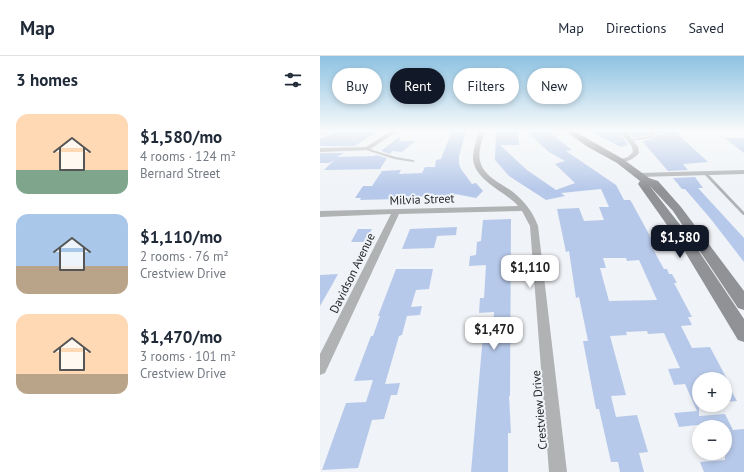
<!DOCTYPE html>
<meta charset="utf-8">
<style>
:root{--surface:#fff;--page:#f2f2f3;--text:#1f2937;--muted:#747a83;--line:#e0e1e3;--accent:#111827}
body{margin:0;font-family:"PT Sans",sans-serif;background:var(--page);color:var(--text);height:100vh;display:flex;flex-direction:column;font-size:15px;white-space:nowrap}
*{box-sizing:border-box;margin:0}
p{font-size:13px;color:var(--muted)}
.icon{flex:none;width:22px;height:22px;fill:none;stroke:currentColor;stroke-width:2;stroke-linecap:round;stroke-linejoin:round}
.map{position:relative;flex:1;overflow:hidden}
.sheet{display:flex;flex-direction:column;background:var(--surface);width:320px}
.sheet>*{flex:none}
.top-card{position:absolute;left:12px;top:12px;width:352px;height:36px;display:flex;gap:8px}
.buttons{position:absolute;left:372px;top:316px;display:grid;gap:8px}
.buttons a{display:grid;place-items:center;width:40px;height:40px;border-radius:50%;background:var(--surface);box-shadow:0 2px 6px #0003;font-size:20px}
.price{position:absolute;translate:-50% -34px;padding:0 9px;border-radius:8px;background:#fff;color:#222;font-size:13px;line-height:26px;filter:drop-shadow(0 1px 2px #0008)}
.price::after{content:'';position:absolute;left:50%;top:24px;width:12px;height:9px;margin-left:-6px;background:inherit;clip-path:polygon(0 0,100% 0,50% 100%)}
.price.current{background:var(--accent);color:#fff}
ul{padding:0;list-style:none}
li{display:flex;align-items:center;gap:12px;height:100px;padding:0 16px}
li span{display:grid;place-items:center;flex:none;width:112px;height:80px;border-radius:12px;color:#555}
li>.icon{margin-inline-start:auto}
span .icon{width:48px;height:48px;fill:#fffc;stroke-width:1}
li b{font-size:17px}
h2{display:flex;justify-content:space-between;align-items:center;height:48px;padding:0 16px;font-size:17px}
.chip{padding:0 14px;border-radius:18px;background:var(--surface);box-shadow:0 2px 6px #0003;font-size:14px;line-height:36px}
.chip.current{background:var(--accent);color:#fff}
header{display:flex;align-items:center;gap:24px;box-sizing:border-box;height:56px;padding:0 20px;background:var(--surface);border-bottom:1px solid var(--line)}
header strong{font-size:19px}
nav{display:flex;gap:22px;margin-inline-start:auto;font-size:14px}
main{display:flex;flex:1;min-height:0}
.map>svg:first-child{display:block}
.building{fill:#b7c9ea;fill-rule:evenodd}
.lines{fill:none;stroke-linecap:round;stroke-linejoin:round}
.lane{fill:#b0b2b4;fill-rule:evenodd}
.street{fill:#b0b2b4;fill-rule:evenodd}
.secondary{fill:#909295;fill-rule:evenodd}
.labels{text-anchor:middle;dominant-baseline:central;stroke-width:4;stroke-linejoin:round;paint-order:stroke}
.street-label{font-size:12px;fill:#252628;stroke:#f0f3f7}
</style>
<header>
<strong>Map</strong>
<nav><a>Map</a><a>Directions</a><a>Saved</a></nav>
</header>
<main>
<section class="sheet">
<h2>3 homes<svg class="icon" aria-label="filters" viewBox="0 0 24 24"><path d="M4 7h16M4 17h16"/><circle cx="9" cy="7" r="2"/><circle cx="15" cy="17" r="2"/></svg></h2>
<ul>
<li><span style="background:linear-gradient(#ffd9b3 70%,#7fa58c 0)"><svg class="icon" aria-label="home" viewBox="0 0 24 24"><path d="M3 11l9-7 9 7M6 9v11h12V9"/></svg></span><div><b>$1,580/mo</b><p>4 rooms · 124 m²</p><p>Bernard Street</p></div></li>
<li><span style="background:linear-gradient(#a9c7e8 65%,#b9a48a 0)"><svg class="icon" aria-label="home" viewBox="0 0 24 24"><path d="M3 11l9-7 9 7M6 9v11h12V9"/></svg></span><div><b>$1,110/mo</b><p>2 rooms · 76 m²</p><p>Crestview Drive</p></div></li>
<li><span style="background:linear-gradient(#ffd9b3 75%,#b9a48a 0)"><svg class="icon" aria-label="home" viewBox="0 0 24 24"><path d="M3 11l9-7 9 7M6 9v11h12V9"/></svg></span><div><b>$1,470/mo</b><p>3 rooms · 101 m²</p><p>Crestview Drive</p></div></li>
</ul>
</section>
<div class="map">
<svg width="424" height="416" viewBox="0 0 424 416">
<rect width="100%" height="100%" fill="#f0f3f7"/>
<g class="building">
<polygon points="17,75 37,76 39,75 56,76 35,90 0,90 0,82 4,82"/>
<polygon points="132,75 146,75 139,100 139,108 141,113 152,128 156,127 163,135 156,142 135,138 134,140 80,141 79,143 40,144 41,142 35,142 43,130 52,130 62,115 81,114 79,118 102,117 105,111 115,111 116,104 121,103"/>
<path d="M176,75H198L199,89H180L207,114L236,134L255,127L235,108L245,105L229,96L206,75H228L252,94L246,95L296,129L304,144H310L312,147L336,191H332L340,206L344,213H347L349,218H352L357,227H354L372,261H368L372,269L361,270L372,292L390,291L407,323H379V360L405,358L413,374L424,373V416H384L380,406L405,404V371H387L386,368L359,371L354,357L377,355L365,328L354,329L348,313L360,312L344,277L328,278L327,275L306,276L307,279L290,280L306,339L291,340L296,361L317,359L328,396L319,397L324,416H300L298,406H291L279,353H276L263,285H268L259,241L256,242L249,195L246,196L237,153L259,152L264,165L284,164L279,151H289L281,133L241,137L245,140L226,144L189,120L175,104ZM283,202H306L307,205L319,204L337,244L289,245L280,212H286Z"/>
<polygon points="270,75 299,75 308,89 301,91"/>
<polygon points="308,75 326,75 329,76 328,79 313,82"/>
<polygon points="356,75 364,84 388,106 363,108 368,114 348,115 322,85 332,83 334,79 343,78 344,76"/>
<polygon points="79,81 81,82 79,85 95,85 82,96 72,95 70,98 61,95"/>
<polygon points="405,82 424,82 424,97"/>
<polygon points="0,97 24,97 17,101 54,100 56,99 67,102 60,113 4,114 15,103 9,107 0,107"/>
<polygon points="375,121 383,132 378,132 424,182 424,206 390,162 365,133 362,133 353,122"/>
<polygon points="191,163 190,340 189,340 191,377 188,377 188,416 151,416 163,279 169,278 169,275 173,274 174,256 159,257 160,242 164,242 166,209 149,210 150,200 156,199 157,186 161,185 163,164"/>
<polygon points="137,171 136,179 117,180 114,192 82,193 90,173"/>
<polygon points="38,173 52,173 44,186 31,186"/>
<polygon points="76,213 113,213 109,233 96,234 91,251 102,250 100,259 87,260 82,279 79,280 65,328 80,327 77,339 71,339 64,363 52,364 38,412 2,414 26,347 46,346 53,324 34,325 51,280 53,280 60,260 58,260"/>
<polygon points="18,218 12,229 0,250 0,219"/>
<polygon points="405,324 417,345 405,346"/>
</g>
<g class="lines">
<g class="lane">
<polygon points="342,75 343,76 343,77 332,78 332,82 310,85 309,84 330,80 330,76"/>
<polygon points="46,92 76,101 93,104 95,105 93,106 74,103 46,94"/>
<polygon points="384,116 386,116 424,156 424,159 423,159 384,118"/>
</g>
<g class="street">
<polygon points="0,75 5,75 0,78"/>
<polygon points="71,75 78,75 49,94 0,96 0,92 46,91"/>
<path d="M158,75H164C162,85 158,96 160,105C164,121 181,127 193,136C205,146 213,156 218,170L247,416H229L210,170L202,155L79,158L5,317L0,319V298L71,158L0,161V155L198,150C185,135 155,125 153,103C153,94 157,84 158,75Z"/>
<path d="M300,75H306L318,91L319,97C314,103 306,107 298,106V104L308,101L313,96L312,91Z"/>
<polygon points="424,114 424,118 319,121 316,119 319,117"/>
</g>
<polygon class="secondary" points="245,75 254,75 303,103 329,122 338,125 361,151 424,235 424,254 418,252 353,155 329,129 368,179 424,263 424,286 418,284 359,186 318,128 320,125 297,107 268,91"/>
</g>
<linearGradient id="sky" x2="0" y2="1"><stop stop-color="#8dc2e2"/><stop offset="0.56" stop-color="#f8fafb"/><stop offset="1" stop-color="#f8fafb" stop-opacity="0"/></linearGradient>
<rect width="424" height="133" fill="url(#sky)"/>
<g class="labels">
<g class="street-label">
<text transform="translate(102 143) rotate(-2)">Milvia Street</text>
<text transform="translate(32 217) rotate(-64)">Davidson Avenue</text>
<text transform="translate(219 354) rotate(-95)">Crestview Drive</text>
</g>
</g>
</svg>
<div class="buttons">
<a>+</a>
<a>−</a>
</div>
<b class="price current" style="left:360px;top:203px">$1,580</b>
<b class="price" style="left:210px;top:233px">$1,110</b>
<b class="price" style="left:174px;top:295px">$1,470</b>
<div class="top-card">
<a class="chip">Buy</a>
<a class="chip current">Rent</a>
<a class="chip">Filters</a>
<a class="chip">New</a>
</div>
</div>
</main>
